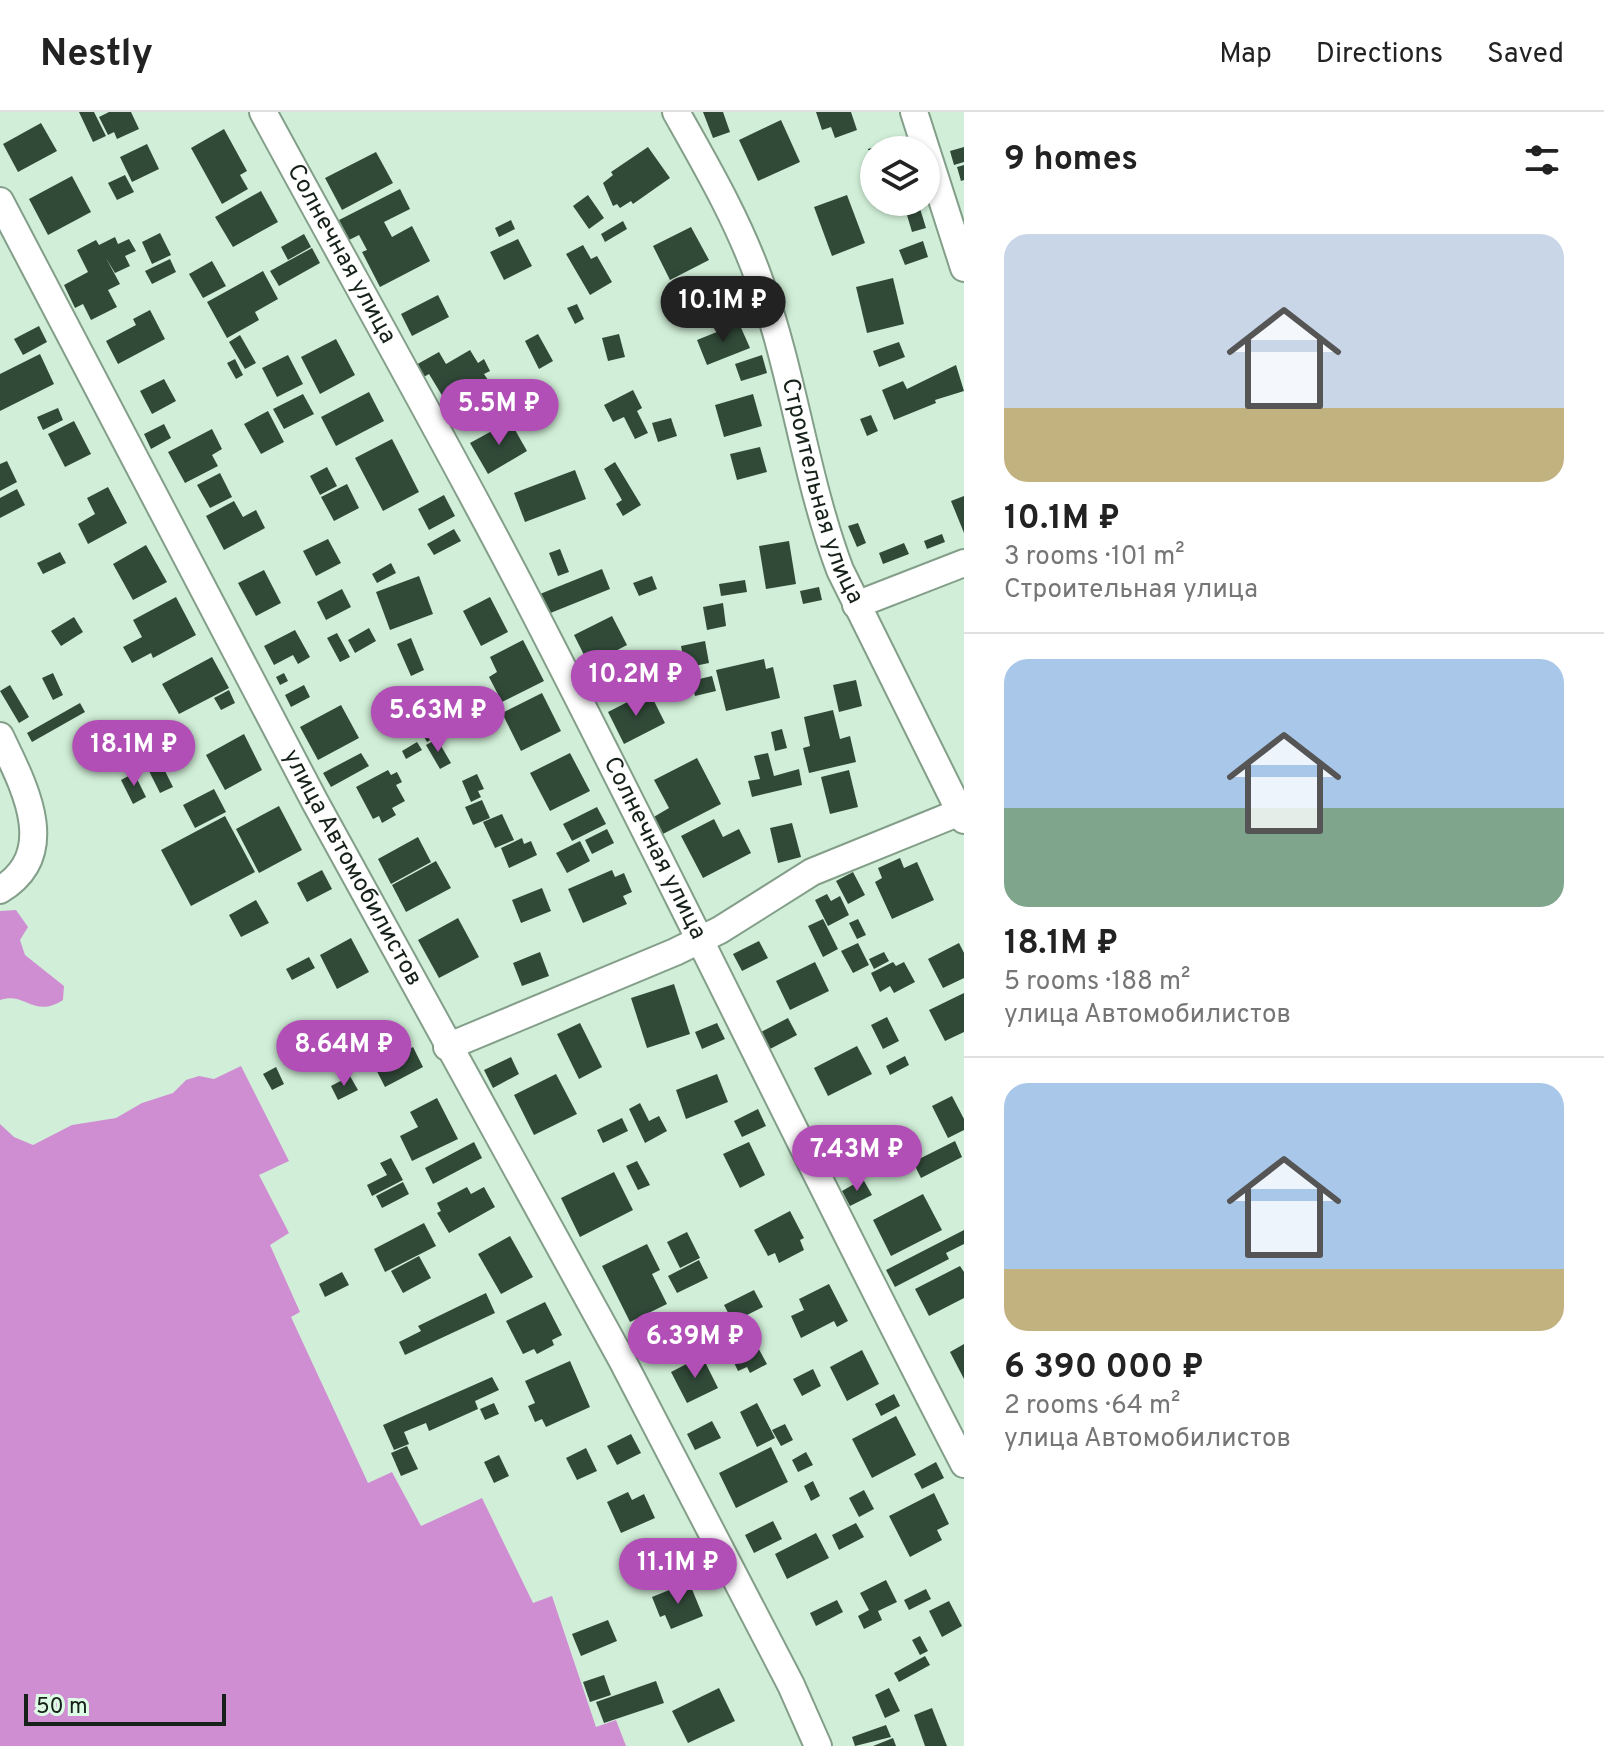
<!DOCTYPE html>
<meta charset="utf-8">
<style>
:root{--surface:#fff;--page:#f6f6f6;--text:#222;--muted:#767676;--line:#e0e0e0;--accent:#b24fb6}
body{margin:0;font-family:Overpass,sans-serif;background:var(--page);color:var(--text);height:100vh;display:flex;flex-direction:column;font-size:30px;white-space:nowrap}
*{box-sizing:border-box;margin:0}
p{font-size:26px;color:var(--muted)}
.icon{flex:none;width:44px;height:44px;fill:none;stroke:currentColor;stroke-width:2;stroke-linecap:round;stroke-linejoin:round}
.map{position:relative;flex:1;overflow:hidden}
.side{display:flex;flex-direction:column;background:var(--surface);width:640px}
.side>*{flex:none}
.controls{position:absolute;left:860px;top:24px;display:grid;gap:16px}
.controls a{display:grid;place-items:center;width:80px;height:80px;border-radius:50%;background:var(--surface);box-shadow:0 2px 6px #0004;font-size:40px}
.scale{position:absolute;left:24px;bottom:20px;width:202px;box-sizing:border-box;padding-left:8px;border:4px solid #162119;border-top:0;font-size:22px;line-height:28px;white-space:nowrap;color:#162119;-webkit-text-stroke:6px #defce5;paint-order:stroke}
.price{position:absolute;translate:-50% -68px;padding:0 18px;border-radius:28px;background:var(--accent);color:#fff;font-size:26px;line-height:52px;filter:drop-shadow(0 2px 4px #0008)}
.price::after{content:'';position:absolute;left:50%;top:48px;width:24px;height:18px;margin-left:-12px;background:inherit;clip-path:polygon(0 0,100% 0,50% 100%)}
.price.on{background:#222;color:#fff}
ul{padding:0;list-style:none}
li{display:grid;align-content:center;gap:16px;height:424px;padding:0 40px}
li+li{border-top:2px solid var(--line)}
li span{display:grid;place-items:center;height:248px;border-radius:24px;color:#555}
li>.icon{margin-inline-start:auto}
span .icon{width:144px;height:144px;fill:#fffc;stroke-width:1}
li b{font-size:34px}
h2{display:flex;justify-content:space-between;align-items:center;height:96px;padding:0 40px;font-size:34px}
header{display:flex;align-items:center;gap:48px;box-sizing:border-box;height:112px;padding:0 40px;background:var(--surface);border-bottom:2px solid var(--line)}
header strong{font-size:38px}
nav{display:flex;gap:44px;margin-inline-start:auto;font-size:28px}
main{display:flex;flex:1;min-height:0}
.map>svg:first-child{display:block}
.forest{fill:#d08ed2}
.building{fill:#314a38}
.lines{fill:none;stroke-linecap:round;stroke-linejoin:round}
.minor-casing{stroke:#839e89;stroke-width:30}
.minor{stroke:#fff;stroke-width:26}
.labels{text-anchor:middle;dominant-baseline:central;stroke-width:8;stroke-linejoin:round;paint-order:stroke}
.street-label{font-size:24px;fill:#162119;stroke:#defce5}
</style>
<header>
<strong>Nestly</strong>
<nav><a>Map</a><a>Directions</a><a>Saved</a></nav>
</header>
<main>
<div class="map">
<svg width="964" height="1634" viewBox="0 0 964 1634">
<rect width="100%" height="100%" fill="#d1efd8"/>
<g class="forest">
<path d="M16,798L28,815L20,828L25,843L64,874L63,888C34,907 25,879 0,888V799Z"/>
<polygon points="241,954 289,1049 259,1063 289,1121 270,1133 300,1200 291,1205 368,1371 392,1360 421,1414 482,1386 533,1491 552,1484 596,1615 616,1608 626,1634 0,1634 0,1012 14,1025 33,1033 72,1013 116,1006 142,991 173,981 186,968 199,964 214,967"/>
</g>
<g class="building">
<polygon points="79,0 94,0 106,24 93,30"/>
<polygon points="109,0 131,0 139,17 117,27 114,20 108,23 99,5"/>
<polygon points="703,0 723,0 730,20 713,26"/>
<polygon points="816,0 851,0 857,18 835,26 831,15 822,18"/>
<polygon points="781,8 800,50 758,69 739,28"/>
<polygon points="41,11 57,39 18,60 3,32"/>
<polygon points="224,17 247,59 240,63 248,77 222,92 191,36"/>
<polygon points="897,28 900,38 868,38 868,37"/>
<polygon points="147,32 159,57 132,70 120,45"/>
<polygon points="648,35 670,66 633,92 631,89 620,96 617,92 613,94 603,71 613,63 611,60"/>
<polygon points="964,35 964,50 954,53 950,39"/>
<polygon points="376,40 393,71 342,98 325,66"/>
<polygon points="964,53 964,68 961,69 957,55"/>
<polygon points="125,63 134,80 117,88 108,71"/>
<polygon points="72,64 91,100 48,123 29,87"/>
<polygon points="400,77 410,97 384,110 392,125 412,114 430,149 380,175 362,140 367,138 359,123 349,128 339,108"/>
<polygon points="261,79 278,110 233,135 215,105"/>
<polygon points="588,83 604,106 589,117 573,94"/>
<polygon points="847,83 865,131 832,144 814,95"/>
<polygon points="918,90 926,116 912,120 904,93"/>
<polygon points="511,108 515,117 499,125 495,116"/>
<polygon points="623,109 627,117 605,130 601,122"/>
<polygon points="691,115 709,148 670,168 653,134"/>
<polygon points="160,121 171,143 152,152 142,130"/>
<polygon points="304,122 311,135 288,148 281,135"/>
<polygon points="115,125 118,132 129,127 136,139 125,144 130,154 115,161 106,146 120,172 108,178 117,195 91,208 83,192 75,196 64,173 88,160 77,138 96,128 99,133"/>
<polygon points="518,127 532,154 504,168 490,140"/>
<polygon points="923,129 928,145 905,153 899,138"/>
<polygon points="583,133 591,147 597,144 612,170 590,183 566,142"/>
<polygon points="312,136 320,151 279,174 270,159"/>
<polygon points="170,147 176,160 152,172 145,159"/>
<polygon points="212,149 226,174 203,186 189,162"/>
<polygon points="263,159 278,187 255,200 259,208 227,226 207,190"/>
<polygon points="893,166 904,212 867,221 856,175"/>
<polygon points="438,183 449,205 412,224 401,202"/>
<polygon points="577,192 584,207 575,212 567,196"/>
<polygon points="150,198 165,227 118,252 106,229 136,213 133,207"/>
<polygon points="739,211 750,236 707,253 697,228"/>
<polygon points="39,214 47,230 23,243 14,227"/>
<polygon points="538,222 553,249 539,257 525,229"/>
<polygon points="619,222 625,245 608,249 602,226"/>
<polygon points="240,223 256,251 245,257 229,230"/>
<polygon points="336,227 355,263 320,282 301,245"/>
<polygon points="899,230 905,245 879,255 873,239"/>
<polygon points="470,238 478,251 484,247 490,259 484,262 490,271 449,295 429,262 422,266 414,254 439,240 446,252"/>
<polygon points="40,242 54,272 0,299 0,262"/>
<polygon points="288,243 303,272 277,285 262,256"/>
<polygon points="762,243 767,261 741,269 735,252"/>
<polygon points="235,247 243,263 236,267 227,251"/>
<polygon points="956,253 964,279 935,288 936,291 894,308 882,278 903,269 907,277"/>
<polygon points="164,267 176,289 152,302 140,279"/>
<polygon points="633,278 642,296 637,299 648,321 635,327 624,305 613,310 604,293"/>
<polygon points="369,280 384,309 336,334 321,305"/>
<polygon points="303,282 314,302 284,317 273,297"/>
<polygon points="753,282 762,314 724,325 715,293"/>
<polygon points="58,296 63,308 43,318 37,305"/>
<polygon points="268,299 284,330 261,342 244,312"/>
<polygon points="871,303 878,319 867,324 860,307"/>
<polygon points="671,306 677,324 658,330 652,311"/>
<polygon points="74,309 91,342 65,355 48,322"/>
<polygon points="510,309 527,339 488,362 470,331"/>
<polygon points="164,312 171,326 151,337 144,322"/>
<polygon points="212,317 222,337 212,343 218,354 185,371 168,340"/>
<polygon points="392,327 419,380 383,399 355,346"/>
<polygon points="760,335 767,360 737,368 730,342"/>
<polygon points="7,349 17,370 0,379 0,352"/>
<polygon points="615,350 641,393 623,404 616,392 622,388 604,357"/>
<polygon points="327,355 337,374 320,383 310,364"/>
<polygon points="575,358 586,387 525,410 514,381"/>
<polygon points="220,361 232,385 210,396 197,373"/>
<polygon points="347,372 359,396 334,409 321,385"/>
<polygon points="108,375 127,411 88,432 78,412 95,402 87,386"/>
<polygon points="17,377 25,393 0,406 0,386"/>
<polygon points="444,383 455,404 429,418 418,397"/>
<polygon points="964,384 964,421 951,389"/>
<polygon points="234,389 243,405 256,398 265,416 224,438 206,404"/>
<polygon points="858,411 866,431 857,435 848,414"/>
<polygon points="454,417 461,429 434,443 427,432"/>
<polygon points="942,422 945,430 927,437 924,429"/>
<polygon points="328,427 341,451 316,464 303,439"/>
<polygon points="789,429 796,472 766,477 759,434"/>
<polygon points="904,431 909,442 883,452 879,441"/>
<polygon points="146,433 167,470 133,488 113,452"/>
<polygon points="560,437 569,460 558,464 549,441"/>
<polygon points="60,440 66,451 43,462 37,451"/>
<polygon points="391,451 396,461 377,471 372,462"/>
<polygon points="602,457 610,477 548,502 540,482"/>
<polygon points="264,458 281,491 256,504 238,471"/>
<polygon points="419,464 433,502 390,518 376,480"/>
<polygon points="652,464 657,477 639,484 633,471"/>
<polygon points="745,468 747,480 721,484 719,472"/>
<polygon points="819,475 822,488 803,492 800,479"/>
<polygon points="342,477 351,495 326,508 317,490"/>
<polygon points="176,485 196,523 153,546 151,541 132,551 123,535 142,525 133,508"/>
<polygon points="490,485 508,520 481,534 463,499"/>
<polygon points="723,491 726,514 707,518 703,495"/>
<polygon points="612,504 627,533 589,553 574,523"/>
<polygon points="74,505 83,520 61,534 51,519"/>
<polygon points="369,516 376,529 355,541 348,528"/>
<polygon points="295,518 310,545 298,552 293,543 274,553 264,534"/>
<polygon points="337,521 350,545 340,550 327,526"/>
<polygon points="411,526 424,558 411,564 397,532"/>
<polygon points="523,528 544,569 502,590 489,565 497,560 490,545"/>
<polygon points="705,529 709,551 685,556 681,534"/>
<polygon points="212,545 229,576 179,602 162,572"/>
<polygon points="764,547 766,557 773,555 780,586 726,599 716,558"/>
<polygon points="629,554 636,568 603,583 597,569"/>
<polygon points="53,561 63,583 53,588 42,566"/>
<polygon points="284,561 288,569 280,573 276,565"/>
<polygon points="712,564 716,579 695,584 691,569"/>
<polygon points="856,568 862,594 839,600 833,573"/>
<polygon points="10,573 29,605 19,611 0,579"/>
<polygon points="304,573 310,585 291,595 285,583"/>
<polygon points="229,578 235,591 221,598 214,586"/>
<polygon points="649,579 665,611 624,632 608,600"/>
<polygon points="542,581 561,619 521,639 502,601"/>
<polygon points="419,589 430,610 418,616 407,595"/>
<polygon points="80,591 85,600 32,630 27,621"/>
<polygon points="341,593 359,626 318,648 300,615"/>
<polygon points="833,598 840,627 850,624 856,650 809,661 803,636 810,634 804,605"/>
<polygon points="431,612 437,624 427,630 420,618"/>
<polygon points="782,617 787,636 775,639 771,620"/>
<polygon points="244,622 262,658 225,678 206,643"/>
<polygon points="437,627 451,651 440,657 426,633"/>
<polygon points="417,630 422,638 406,647 402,639"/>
<polygon points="361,641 369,654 331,675 323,661"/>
<polygon points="570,641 590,679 550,699 530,661"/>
<polygon points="768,641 774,664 799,657 802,673 752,685 748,669 760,667 754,644"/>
<polygon points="697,646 721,692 661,723 652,706 669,696 654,668"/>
<polygon points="162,653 173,675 160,681 149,659"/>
<polygon points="388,658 391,663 397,660 402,670 396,673 405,689 392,696 396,703 382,711 379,704 373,707 356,675"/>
<polygon points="849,658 858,695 830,702 821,665"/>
<polygon points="134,661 146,685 133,692 121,668"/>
<polygon points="477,662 484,677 478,679 481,685 471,690 462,669"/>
<polygon points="214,677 226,700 195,716 183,693"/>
<polygon points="482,688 490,706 473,713 465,695"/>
<polygon points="279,694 302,738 259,761 236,717"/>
<polygon points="597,695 606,712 572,729 563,712"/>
<polygon points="502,702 514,728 495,736 483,710"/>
<polygon points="225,704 255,760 191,794 161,738"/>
<polygon points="714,707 723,725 739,717 751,741 703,766 681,724"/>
<polygon points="792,711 801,745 778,751 770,716"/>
<polygon points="607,717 614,731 592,742 585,728"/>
<polygon points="418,725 431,750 391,772 378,747"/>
<polygon points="522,726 524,732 531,729 537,743 509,756 501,736"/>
<polygon points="580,729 590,749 567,761 556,741"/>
<polygon points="900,746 904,756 917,750 934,788 892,807 875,770 882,766 878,756"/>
<polygon points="436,749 451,776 406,800 392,773"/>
<polygon points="322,758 332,777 307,790 297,771"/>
<polygon points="612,758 615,765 624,761 632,780 623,784 627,792 583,811 568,777"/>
<polygon points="853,760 865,783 848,792 836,769"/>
<polygon points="542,776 551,799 521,811 512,788"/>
<polygon points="827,782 831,789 840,784 849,803 828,814 815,788"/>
<polygon points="256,788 269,811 241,825 229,803"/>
<polygon points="458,806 479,845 439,866 418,828"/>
<polygon points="823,807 838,837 823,845 808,814"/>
<polygon points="858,807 866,823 857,827 849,811"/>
<polygon points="351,826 369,860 337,877 320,843"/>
<polygon points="759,829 768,846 742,859 733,842"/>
<polygon points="858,831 869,853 853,861 841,839"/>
<polygon points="959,831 964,841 964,866 943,876 928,847"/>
<polygon points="540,840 549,864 522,874 513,851"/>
<polygon points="884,840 889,849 874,857 869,847"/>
<polygon points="309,845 315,856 292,868 286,857"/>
<polygon points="815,850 829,879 790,898 776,869"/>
<polygon points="893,850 896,854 904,850 915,870 894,881 890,874 880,880 871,861"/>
<polygon points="674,872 690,922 647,936 631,886"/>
<polygon points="964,881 964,920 945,929 929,898"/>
<polygon points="887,905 899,929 883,937 871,913"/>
<polygon points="788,906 797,923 770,937 761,920"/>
<polygon points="580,911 602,955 579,967 557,922"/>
<polygon points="717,911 725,927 702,937 695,920"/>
<polygon points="342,916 350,929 326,942 320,929"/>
<polygon points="395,916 407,938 413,935 423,955 385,975 363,932"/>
<polygon points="316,933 322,944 306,952 300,941"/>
<polygon points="857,934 872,962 828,984 814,956"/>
<polygon points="905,944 909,953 890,963 886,954"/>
<polygon points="511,945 519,962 493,976 484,958"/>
<polygon points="276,955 284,972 272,978 263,962"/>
<polygon points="556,962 577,1002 534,1023 514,983"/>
<polygon points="717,962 728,990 686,1007 676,978"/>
<polygon points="350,964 358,978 338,988 331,974"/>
<polygon points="952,984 964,1007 964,1018 948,1026 932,994"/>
<polygon points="437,986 458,1027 412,1049 400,1024 418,1015 410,1000"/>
<polygon points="640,991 649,1009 659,1004 667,1019 645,1031 629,997"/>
<polygon points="758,997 766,1014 742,1025 734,1009"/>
<polygon points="622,1006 628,1019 603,1031 597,1018"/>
<polygon points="955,1029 962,1045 921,1066 913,1050"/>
<polygon points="474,1030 482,1046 433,1072 425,1056"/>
<polygon points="749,1030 765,1063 740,1076 723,1042"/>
<polygon points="391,1046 403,1068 372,1084 367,1073 387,1063 380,1051"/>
<polygon points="637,1049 650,1073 638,1078 626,1054"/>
<polygon points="614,1060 633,1098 580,1125 561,1086"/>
<polygon points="863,1067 872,1083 850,1094 842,1079"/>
<polygon points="403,1070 409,1082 382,1096 376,1084"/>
<polygon points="467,1075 471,1082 484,1075 495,1095 449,1121 437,1101 441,1099 437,1091"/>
<polygon points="923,1082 942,1118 891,1144 873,1108"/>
<polygon points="790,1099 804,1126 800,1128 804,1138 779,1151 775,1141 768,1144 754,1118"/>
<polygon points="424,1111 436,1134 385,1160 374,1137"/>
<polygon points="964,1118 964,1132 946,1141 949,1147 895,1175 886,1158"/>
<polygon points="687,1120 700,1146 680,1156 667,1130"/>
<polygon points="510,1124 533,1165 501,1182 478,1142"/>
<polygon points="647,1132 660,1158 652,1162 667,1192 630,1210 602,1154"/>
<polygon points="419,1144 431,1166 403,1181 391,1159"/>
<polygon points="699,1148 708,1166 677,1181 668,1164"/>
<polygon points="960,1154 964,1160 964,1186 929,1204 915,1177"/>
<polygon points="342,1160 349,1173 325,1185 319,1172"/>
<polygon points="829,1172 848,1209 837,1215 834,1209 801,1226 791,1204 804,1198 799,1187"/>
<polygon points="754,1178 763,1195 733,1210 724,1193"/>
<polygon points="486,1181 495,1201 405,1243 399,1230 421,1219 418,1214"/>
<polygon points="545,1190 562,1223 552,1228 554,1233 537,1242 534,1237 523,1242 506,1209"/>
<polygon points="706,1204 712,1216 688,1228 682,1216"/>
<polygon points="668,1220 677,1237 650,1251 641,1233"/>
<polygon points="729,1220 739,1240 756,1232 767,1252 750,1261 747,1255 738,1259 721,1224"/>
<polygon points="714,1224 722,1240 707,1248 699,1232"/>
<polygon points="964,1232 964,1267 950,1240"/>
<polygon points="862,1238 879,1272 847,1289 830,1255"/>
<polygon points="702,1244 718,1276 687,1291 671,1260"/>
<polygon points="570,1249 590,1295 546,1315 542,1307 535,1310 528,1294 535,1291 525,1269"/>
<polygon points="813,1257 821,1274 802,1284 793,1267"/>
<polygon points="492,1265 499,1278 475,1289 478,1297 429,1319 426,1311 404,1320 409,1332 394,1338 383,1313"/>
<polygon points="894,1282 900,1294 881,1304 875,1292"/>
<polygon points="494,1291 499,1302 485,1308 480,1297"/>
<polygon points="757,1291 775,1326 757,1335 740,1300"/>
<polygon points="896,1304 916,1343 872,1366 852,1327"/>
<polygon points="712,1309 721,1326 695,1338 687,1322"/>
<polygon points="785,1312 793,1328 781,1334 772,1318"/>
<polygon points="631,1322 641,1341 617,1353 607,1334"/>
<polygon points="407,1334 418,1357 401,1364 391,1341"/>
<polygon points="771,1335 788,1370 736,1396 719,1361"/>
<polygon points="586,1336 597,1359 577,1368 566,1346"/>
<polygon points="806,1340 813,1353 798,1360 792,1348"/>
<polygon points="499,1343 509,1364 494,1371 484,1350"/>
<polygon points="936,1350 944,1366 922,1377 914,1362"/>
<polygon points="813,1369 820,1384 811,1389 804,1374"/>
<polygon points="864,1378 874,1397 859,1405 849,1386"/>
<polygon points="628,1380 632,1388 644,1382 655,1406 621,1421 607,1390"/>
<polygon points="934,1381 949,1412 937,1418 942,1428 910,1445 889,1404"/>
<polygon points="773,1409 782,1427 754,1441 745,1423"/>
<polygon points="856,1411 864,1425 839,1438 832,1423"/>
<polygon points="816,1421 829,1446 787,1467 775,1442"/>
<polygon points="689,1428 698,1449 651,1471 642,1451"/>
<polygon points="886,1468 897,1490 878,1499 882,1508 864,1517 858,1504 869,1498 860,1481"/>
<polygon points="689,1470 703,1504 671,1517 665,1503 660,1505 652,1485"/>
<polygon points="926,1477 931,1487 909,1498 904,1488"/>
<polygon points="837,1488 843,1500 816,1514 810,1501"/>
<polygon points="949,1489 962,1514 942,1525 929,1499"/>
<polygon points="608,1508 617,1529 581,1544 572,1522"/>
<polygon points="920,1524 928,1539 920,1543 912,1528"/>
<polygon points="925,1544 930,1553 899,1570 894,1561"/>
<polygon points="604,1563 611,1583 590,1590 583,1570"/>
<polygon points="656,1569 664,1591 604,1611 596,1590"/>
<polygon points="719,1576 735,1609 688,1631 672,1599"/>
<polygon points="889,1576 900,1599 885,1606 875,1583"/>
<polygon points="932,1596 947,1634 925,1634 914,1603"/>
<polygon points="886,1613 891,1625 855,1634 852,1625"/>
<polygon points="893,1626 896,1634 873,1634"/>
</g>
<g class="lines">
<defs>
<g id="minor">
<path id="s1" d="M263,0C348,157 436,312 519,471C671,763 812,1060 964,1352"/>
<path id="s2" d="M676,0C707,55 739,110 760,170C794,264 805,365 840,458L964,708"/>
<polyline points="914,0 964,156"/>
<path id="s3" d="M0,89L315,690L622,1248L791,1573L818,1634"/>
<polyline points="856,493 964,451"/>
<path d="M0,624C24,674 61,741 0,778"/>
<polyline points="447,935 675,840 720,818 812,760 960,700"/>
</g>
</defs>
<use href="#minor" class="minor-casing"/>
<use href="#minor" class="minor"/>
</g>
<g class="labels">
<g class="street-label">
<text stroke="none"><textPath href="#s1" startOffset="162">Солнечная улица</textPath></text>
<text stroke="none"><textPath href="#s2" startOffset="408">Строительная улица</textPath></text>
<text stroke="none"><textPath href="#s1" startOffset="834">Солнечная улица</textPath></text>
<text stroke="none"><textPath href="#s3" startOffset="754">улица Автомобилистов</textPath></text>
</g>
</g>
</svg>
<div class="controls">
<a><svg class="icon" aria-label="layers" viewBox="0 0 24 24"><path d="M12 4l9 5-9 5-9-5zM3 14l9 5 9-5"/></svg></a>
</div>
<div class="scale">50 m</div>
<b class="price on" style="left:723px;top:232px">10.1M ₽</b>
<b class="price" style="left:499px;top:335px">5.5M ₽</b>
<b class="price" style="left:636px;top:606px">10.2M ₽</b>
<b class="price" style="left:438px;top:642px">5.63M ₽</b>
<b class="price" style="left:134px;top:676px">18.1M ₽</b>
<b class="price" style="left:344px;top:976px">8.64M ₽</b>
<b class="price" style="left:857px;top:1081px">7.43M ₽</b>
<b class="price" style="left:695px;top:1268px">6.39M ₽</b>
<b class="price" style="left:678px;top:1494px">11.1M ₽</b>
</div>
<section class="side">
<h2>9 homes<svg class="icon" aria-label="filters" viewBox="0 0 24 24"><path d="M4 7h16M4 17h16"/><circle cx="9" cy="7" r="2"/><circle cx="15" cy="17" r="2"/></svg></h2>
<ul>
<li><span style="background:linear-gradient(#c9d6e8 70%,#c2b280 0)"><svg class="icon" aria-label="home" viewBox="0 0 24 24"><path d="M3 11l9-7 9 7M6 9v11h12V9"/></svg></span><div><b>10.1M ₽</b><p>3 rooms · 101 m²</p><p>Строительная улица</p></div></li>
<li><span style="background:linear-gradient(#a9c7e8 60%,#7fa58c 0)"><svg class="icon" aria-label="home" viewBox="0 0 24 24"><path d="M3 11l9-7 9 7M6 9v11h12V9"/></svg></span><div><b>18.1M ₽</b><p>5 rooms · 188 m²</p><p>улица Автомобилистов</p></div></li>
<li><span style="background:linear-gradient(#a9c7e8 75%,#c2b280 0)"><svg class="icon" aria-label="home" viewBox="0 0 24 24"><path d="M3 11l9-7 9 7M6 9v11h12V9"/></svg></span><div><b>6 390 000 ₽</b><p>2 rooms · 64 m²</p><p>улица Автомобилистов</p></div></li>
</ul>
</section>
</main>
